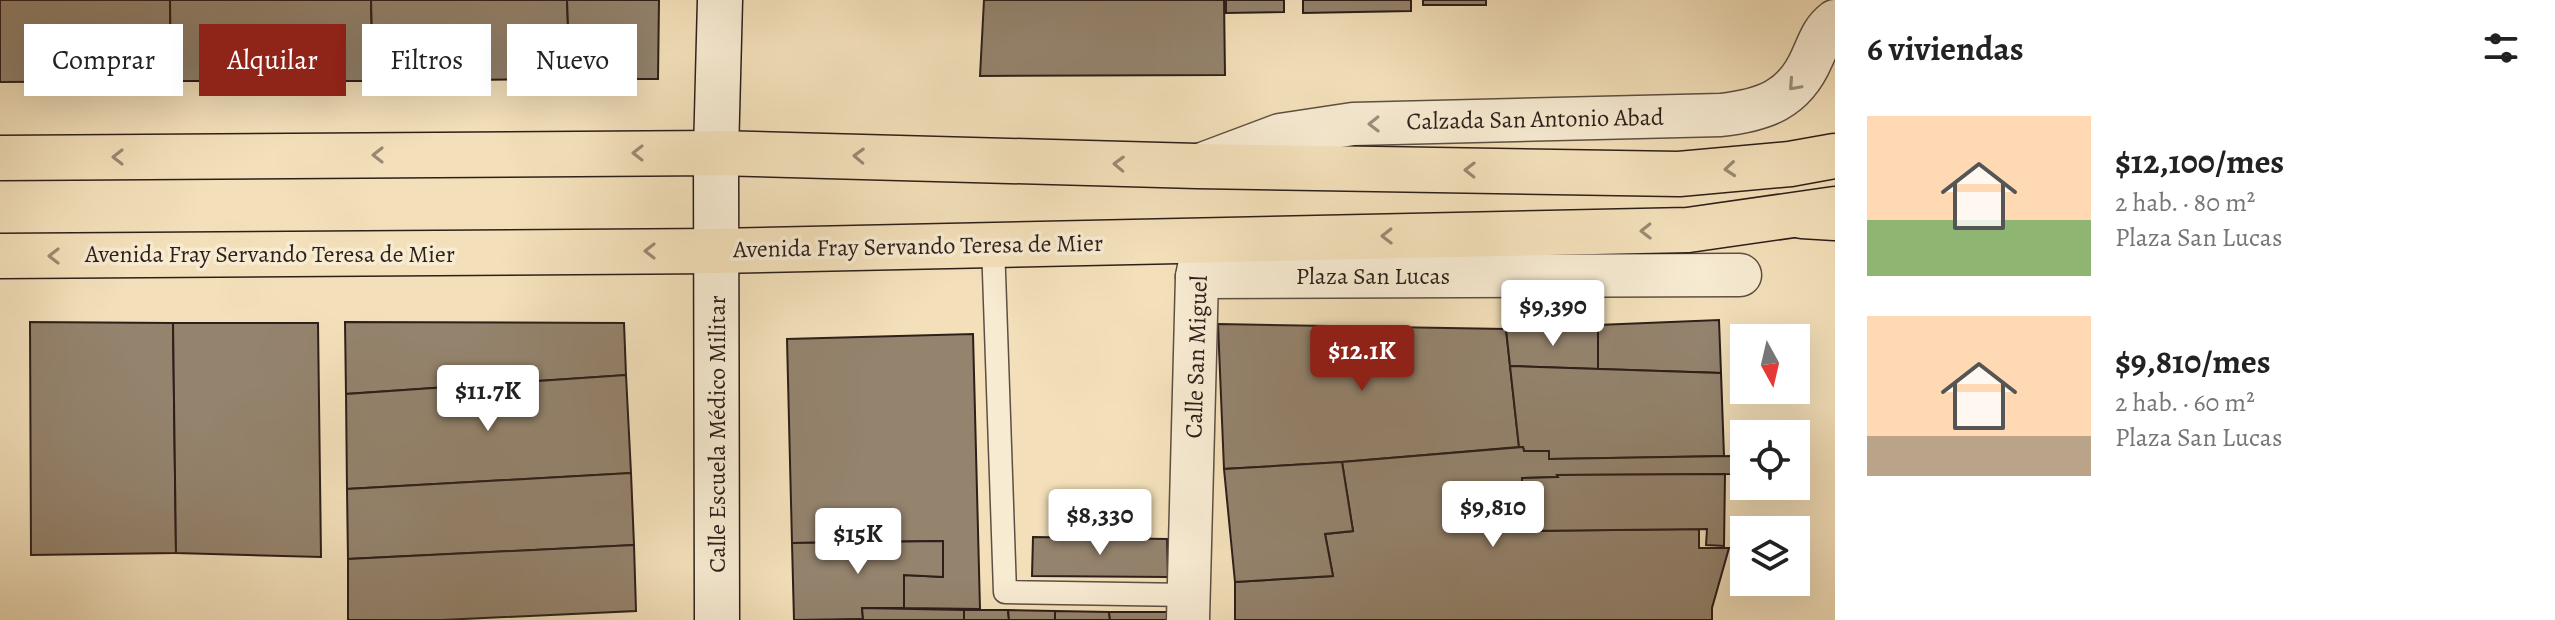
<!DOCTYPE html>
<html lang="es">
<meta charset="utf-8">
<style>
:root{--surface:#fff;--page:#f6f6f6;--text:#222;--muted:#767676;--accent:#8f2418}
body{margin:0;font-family:Alegreya,serif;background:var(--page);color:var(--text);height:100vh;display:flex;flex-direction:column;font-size:30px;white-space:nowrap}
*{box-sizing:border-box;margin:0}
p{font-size:26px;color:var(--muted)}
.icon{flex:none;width:44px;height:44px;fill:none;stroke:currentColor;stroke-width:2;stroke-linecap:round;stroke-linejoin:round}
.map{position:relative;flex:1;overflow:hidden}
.side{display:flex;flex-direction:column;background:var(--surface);width:720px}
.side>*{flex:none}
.banner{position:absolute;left:24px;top:24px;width:760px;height:72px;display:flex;gap:16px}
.needle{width:52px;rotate:172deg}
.controls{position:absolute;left:1730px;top:324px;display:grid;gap:16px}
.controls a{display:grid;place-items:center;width:80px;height:80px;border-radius:0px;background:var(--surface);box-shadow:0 8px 32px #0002;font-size:40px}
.price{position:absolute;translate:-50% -68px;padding:0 18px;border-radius:8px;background:#fff;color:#222;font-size:26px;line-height:52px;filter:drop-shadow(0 2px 4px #0008)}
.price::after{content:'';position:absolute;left:50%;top:48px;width:24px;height:18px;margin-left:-12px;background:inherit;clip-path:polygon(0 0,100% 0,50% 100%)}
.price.current{background:var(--accent);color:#fff}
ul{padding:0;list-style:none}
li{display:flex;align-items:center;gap:24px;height:200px;padding:0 32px}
li span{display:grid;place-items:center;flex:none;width:224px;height:160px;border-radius:0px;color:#555}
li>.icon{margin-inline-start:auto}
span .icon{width:96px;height:96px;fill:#fffc;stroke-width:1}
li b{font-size:34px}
h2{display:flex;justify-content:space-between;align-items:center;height:96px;padding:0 32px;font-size:34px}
.chip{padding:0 28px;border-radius:0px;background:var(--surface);box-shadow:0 8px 32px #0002;font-size:28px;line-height:72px}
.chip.current{background:var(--accent);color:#fff}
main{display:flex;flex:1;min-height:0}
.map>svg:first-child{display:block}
.building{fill:#94836d;stroke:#2d1f1a;stroke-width:2}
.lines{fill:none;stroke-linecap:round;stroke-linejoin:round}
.lane-casing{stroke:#5e4f42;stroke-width:25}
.street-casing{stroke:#5e4f42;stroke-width:45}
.secondary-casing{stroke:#2d1f1a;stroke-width:47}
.primary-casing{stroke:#2d1f1a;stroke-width:47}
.highway-casing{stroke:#2d1f1a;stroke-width:47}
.lane{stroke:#f7ebd2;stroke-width:22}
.street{stroke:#f7ebd2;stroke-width:42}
.secondary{stroke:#f7ebd2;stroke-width:44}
.primary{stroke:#f3e0ba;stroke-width:44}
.highway{stroke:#f3e0ba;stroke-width:44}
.oneway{stroke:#9c8f7f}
.oneway2{stroke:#9a8972}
.labels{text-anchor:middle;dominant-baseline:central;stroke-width:7;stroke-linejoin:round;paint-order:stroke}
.street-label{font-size:24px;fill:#2d1f1a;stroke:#f7ebd2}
</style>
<main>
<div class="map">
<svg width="1835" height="620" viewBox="0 0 1835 620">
<rect width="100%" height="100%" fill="#f3e0ba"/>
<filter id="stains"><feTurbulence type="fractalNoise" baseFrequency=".0025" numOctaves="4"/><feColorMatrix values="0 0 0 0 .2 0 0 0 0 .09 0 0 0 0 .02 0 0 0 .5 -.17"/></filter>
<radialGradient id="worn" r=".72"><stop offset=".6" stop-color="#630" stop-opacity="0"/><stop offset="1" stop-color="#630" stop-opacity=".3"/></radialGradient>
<g class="building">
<polygon points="0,0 170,0 171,81 0,82"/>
<polygon points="170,0 371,0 373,81 171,81"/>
<polygon points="371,0 567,0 570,79 373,81"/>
<polygon points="567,0 659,0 658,79 570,79"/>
<polygon points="984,0 1224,0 1225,75 980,76"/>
<polygon points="1226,0 1284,0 1284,12 1226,13"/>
<polygon points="1303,0 1411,0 1411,11 1303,13"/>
<rect x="1423" y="0" width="63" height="5"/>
<polygon points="1719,320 1721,373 1598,369 1598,325"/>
<polygon points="30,322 173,323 176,553 31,555"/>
<polygon points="345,322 624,323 626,375 346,394"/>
<polygon points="173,323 318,323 321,557 176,553"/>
<polygon points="1218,324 1506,329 1519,447 1342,462 1224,469"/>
<polygon points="1506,329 1598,330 1598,369 1510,366"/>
<polygon points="973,334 980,609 904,608 904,575 943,577 943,541 792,543 787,339"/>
<polygon points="1510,366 1721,373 1724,456 1549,459 1549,451 1524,451 1523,447 1519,447"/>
<polygon points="626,375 631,473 347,489 346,394"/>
<polygon points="1523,447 1524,451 1549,451 1549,459 1731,456 1733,474 1557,475 1558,477 1522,478 1523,531 1699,529 1699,548 1729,548 1712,608 1712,620 1235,620 1235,582 1333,576 1325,534 1353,531 1342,462"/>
<polygon points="1342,462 1353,531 1325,534 1333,576 1235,582 1224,469"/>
<polygon points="631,473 634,545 348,559 347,489"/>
<polygon points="1725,474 1724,546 1706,545 1707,529 1523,531 1522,478 1558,477 1557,475"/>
<polygon points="1033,537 1167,539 1168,577 1032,576"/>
<polygon points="943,541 943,577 904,575 904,608 862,608 863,619 794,620 792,543"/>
<polygon points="634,545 636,611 442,620 348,620 348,559"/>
<polygon points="862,608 964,610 964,620 836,620 863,619"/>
<polygon points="964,610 1008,610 1009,620 964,620"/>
<polygon points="1008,610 1055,611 1055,620 1009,620"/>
<polygon points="1055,611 1109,612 1110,620 1055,620"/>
<polygon points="1109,612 1171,612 1171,620 1110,620"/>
</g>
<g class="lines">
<defs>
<polyline id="lane" points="993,244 1005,592 1188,595"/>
<g id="street">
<path d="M1200,165L1280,135L1353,124L1721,115C1764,110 1794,100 1812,58C1819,43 1822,31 1835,21"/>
<polyline points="1197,277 1740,275"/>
<polyline points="1188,620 1197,277 1202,251"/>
</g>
<polyline id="secondary" points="717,620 716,153 720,0"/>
<g id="primary">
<polyline points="0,158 716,153 1197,166 1679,174 1790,164 1835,156"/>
<polyline points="0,256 716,251 1688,230 1835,209"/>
</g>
<polyline id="highway" points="1802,216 1835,218"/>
</defs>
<use href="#lane" class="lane-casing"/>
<use href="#street" class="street-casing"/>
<use href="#secondary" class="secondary-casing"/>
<use href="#primary" class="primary-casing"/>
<use href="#highway" class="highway-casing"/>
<use href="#lane" class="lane"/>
<use href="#street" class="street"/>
<use href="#secondary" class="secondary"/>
<use href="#primary" class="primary"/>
<use href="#highway" class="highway"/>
</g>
<defs><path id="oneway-chevron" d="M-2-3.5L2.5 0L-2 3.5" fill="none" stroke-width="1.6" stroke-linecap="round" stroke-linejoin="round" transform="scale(2)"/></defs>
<g class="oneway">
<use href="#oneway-chevron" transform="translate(1794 85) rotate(132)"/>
<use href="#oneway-chevron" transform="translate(1374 124) rotate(179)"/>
</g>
<g class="oneway2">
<use href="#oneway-chevron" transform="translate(638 153) rotate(180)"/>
<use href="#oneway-chevron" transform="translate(378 155) rotate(180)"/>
<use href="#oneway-chevron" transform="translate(859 156) rotate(-178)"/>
<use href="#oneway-chevron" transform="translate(118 157) rotate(180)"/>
<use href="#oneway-chevron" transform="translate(1119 164) rotate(-178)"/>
<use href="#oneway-chevron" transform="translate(1730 169) rotate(175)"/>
<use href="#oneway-chevron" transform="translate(1470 170) rotate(-179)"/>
<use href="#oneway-chevron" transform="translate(1646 231) rotate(179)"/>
<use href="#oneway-chevron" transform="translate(1387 236) rotate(179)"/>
<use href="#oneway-chevron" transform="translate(650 251) rotate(180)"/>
<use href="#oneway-chevron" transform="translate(54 256) rotate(180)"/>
</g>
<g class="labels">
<g class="street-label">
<text transform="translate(1535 119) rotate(-1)">Calzada San Antonio Abad</text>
<text transform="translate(918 246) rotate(-1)">Avenida Fray Servando Teresa de Mier</text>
<text x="270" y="254">Avenida Fray Servando Teresa de Mier</text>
<text x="1373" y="276">Plaza San Lucas</text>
<text transform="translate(1196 357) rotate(-88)">Calle San Miguel</text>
<text transform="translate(717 434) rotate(-90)">Calle Escuela Médico Militar</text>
</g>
</g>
<rect width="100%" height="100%" filter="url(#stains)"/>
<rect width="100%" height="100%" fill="url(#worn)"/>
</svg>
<div class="controls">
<a><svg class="needle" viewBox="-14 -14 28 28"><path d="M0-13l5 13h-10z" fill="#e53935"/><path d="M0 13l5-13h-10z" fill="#767676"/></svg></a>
<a><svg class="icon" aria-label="locate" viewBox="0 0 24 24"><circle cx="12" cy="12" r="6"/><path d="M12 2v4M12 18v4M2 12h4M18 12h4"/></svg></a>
<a><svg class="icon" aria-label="layers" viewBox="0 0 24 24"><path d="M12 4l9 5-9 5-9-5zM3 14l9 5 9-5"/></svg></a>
</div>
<b class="price" style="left:1553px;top:348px">$9,390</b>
<b class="price current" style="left:1362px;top:393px">$12.1K</b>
<b class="price" style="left:488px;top:433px">$11.7K</b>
<b class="price" style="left:1493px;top:549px">$9,810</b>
<b class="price" style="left:1100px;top:557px">$8,330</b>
<b class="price" style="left:858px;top:576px">$15K</b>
<div class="banner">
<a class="chip">Comprar</a>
<a class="chip current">Alquilar</a>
<a class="chip">Filtros</a>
<a class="chip">Nuevo</a>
</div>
</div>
<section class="side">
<h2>6 viviendas<svg class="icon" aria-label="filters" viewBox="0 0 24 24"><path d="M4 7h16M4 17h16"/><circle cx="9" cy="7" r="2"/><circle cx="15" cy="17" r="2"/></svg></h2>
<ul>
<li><span style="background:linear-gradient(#ffd9b3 65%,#8fb573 0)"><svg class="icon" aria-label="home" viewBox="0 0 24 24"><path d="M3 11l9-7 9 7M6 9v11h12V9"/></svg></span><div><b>$12,100/mes</b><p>2 hab. · 80 m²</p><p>Plaza San Lucas</p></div></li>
<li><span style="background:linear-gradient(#ffd9b3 75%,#b9a48a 0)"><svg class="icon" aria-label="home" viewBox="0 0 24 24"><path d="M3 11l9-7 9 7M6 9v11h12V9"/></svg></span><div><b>$9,810/mes</b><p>2 hab. · 60 m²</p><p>Plaza San Lucas</p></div></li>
</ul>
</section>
</main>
